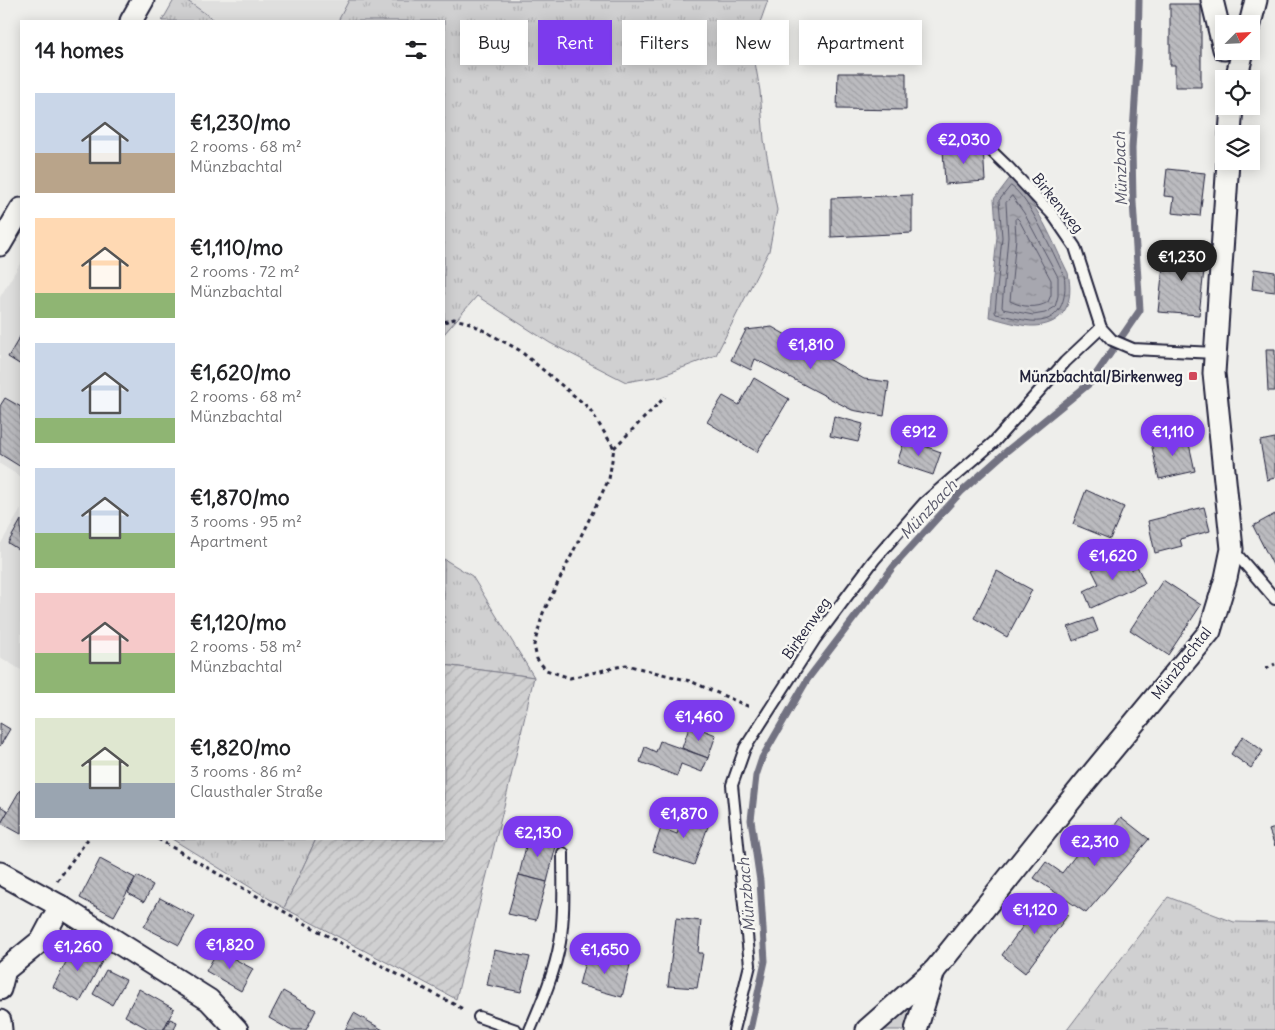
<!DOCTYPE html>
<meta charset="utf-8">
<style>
:root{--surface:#fff;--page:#f2f2f2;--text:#202124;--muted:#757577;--accent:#7c3aed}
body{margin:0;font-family:Delius,sans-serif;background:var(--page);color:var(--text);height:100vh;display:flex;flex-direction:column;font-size:19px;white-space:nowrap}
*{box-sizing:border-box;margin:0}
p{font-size:16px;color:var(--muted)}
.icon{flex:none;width:28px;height:28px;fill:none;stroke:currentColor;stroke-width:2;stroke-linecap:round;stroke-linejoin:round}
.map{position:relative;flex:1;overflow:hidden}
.panel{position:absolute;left:20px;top:20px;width:425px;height:820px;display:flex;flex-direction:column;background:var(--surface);border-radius:0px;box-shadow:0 2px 12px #0003}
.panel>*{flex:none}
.banner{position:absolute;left:460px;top:20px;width:475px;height:45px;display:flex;gap:10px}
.needle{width:32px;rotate:66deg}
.tools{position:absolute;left:1215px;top:15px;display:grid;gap:10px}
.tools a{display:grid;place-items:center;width:45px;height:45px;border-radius:0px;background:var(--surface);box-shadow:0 2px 12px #0003;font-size:25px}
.price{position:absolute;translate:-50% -42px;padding:0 11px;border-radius:18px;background:var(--accent);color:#fff;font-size:16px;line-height:32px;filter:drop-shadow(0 1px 2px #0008)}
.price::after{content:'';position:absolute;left:50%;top:30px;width:15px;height:11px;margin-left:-8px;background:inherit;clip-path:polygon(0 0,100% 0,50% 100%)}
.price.selected{background:#222;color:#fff}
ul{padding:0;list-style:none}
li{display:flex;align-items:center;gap:15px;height:125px;padding:0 15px}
li span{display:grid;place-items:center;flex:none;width:140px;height:100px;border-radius:0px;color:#555}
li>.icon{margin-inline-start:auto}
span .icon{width:60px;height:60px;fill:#fffc;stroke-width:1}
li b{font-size:21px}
h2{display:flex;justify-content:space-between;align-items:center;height:60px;padding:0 15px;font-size:21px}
.tag{padding:0 18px;border-radius:0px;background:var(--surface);box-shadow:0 2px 12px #0003;font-size:18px;line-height:45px}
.tag.selected{background:var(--accent);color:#fff}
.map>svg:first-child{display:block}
.built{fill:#dfdfde}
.grass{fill:url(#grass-tufts);stroke:#797986}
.garden{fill:url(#garden-furrows);stroke:#797986}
.water{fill:url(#water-ripples);stroke:#727281}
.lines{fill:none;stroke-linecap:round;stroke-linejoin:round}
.shore{stroke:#575769;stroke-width:1}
.stream{stroke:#727281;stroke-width:7}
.building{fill:url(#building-back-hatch);stroke:#22223b}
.service-casing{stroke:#22223b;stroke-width:14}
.minor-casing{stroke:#22223b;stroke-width:25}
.path{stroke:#22223b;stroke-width:3;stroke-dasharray:4 4;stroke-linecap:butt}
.service{stroke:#f6f6f2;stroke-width:10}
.minor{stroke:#f6f6f2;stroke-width:21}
.poi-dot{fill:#d1495b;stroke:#f6f6f2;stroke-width:2}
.labels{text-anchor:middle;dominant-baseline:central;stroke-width:5;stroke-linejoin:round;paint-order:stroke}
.street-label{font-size:15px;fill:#22223b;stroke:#f6f6f2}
.poi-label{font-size:15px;font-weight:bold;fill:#22223b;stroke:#f6f6f2;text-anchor:end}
.water-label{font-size:16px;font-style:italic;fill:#575769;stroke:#f6f6f2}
</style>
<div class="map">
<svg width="1275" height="1030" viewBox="0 0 1275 1030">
<defs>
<pattern id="grass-tufts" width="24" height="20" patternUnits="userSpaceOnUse" patternTransform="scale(1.25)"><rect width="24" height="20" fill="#d0d0d1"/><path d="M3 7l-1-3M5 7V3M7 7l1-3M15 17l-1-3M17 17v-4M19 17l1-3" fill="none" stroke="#b2b2b4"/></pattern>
<pattern id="garden-furrows" width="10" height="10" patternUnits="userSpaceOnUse" patternTransform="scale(1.25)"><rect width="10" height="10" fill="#d0d0d1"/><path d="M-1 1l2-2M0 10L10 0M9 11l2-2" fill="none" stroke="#b2b2b4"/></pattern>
<pattern id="water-ripples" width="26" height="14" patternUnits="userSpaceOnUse" patternTransform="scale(1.25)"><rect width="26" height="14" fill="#a7a7af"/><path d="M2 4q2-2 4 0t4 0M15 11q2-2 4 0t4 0" fill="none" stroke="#888890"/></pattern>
<pattern id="building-back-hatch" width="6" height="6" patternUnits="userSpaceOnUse" patternTransform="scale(1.25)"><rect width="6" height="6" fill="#bbbbbf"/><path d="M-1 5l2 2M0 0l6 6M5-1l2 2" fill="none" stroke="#a0a0a5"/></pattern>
</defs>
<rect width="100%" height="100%" fill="#eeeeeb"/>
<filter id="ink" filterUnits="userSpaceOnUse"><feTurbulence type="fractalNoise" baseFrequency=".02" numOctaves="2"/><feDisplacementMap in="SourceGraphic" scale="10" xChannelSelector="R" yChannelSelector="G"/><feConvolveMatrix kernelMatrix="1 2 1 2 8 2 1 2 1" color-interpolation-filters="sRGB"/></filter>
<g filter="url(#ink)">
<g class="built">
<polygon points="186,0 349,0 338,21 216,21"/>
<polygon points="21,262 21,477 0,464 0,297"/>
<polygon points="21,509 21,670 0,657 0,545"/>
</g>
<g class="grass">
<polygon points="174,0 186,0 216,21 162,21"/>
<polygon points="349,0 768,0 752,45 760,91 764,140 777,210 769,251 716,355 661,376 626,382 550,343 477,296 444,334 444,21 338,21"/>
<polygon points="444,559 472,576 534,677 444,665"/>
<polygon points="172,839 316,839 284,908"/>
<polygon points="1168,897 1234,922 1275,923 1275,1030 1067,1030"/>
<polygon points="920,987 906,1030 874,1030"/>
</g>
<polygon class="garden" points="444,665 534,677 507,794 456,999 284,908 316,839 444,839"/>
<path class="water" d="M1010,178C1038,202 1052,241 1068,273C1074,301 1066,324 1035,326C1022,327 1002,320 989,317L997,237L994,199Z"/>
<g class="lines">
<g class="shore">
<path d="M1011,186C1030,198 1053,254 1064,275C1068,299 1060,324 1031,321C1020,320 1008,316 996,314L995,312L1002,237L999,201Z"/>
<polygon points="1012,196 1024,213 1058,277 1058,296 1055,307 1045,313 1033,315 1003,309 1002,307 1008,237 1006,203"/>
<path d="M1017,218L1019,220L1051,280V295L1048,302C1037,309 1021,307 1010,301L1016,238L1015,220Z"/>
</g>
<polyline class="stream" points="750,1030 765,961 760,881 751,820 756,776 762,758 807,680 893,567 961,492 1008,450 1090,383 1140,310 1133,202 1132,148 1138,54 1139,0"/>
</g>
<g class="building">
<polygon points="1170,4 1201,4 1201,87 1175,87 1175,65 1170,65"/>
<polygon points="838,73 906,73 906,110 837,109"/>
<polygon points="983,146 985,181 945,184 943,149"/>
<polygon points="1167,169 1205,173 1200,216 1172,213 1174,197 1164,196"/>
<polygon points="912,195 912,233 831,237 831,198"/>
<polygon points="1165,248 1206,252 1199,315 1158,312"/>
<polygon points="1254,269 1275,272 1275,292 1252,289"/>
<polygon points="772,327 864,379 889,382 884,416 852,410 755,359 751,370 731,360 746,330"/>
<polygon points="21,335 21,365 8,357"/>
<polygon points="1266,349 1275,349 1275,391 1268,391"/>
<polygon points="754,378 789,399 757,452 707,422 723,396 739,405"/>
<polygon points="5,398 21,407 21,467 0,454 0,406"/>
<polygon points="834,416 863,424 858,442 830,436"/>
<polygon points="1187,435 1195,471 1159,479 1151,443"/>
<polygon points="1275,438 1275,478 1267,480 1260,441"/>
<polygon points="905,439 941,452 933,475 897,463"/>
<polygon points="1086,490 1124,507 1110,539 1073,524"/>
<polygon points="1204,507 1210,531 1180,539 1182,546 1155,553 1148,521"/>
<polygon points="1275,514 1275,567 1274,567 1253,526"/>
<polygon points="21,520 21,551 8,543"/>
<polygon points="1124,555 1131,570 1137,566 1145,583 1091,608 1084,591 1099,584 1092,570"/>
<polygon points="997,571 1032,590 1007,637 974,618"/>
<polygon points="1163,580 1201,605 1168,655 1130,630"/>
<polygon points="1093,618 1098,631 1073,641 1068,627"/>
<polygon points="0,723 10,729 0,746"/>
<polygon points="690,725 716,735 708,758 682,748"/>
<polygon points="1243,736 1263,751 1251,768 1231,754"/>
<polygon points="660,741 708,758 702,772 681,764 677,776 640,762 645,747 656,752"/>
<polygon points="20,790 21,790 21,834 1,823"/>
<polygon points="0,806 8,811 0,825"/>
<polygon points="686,810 710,821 694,865 653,851 661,828 677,834"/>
<polygon points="1121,817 1149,839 1086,913 1034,878 1046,862 1062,873 1079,851 1090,857"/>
<polygon points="1275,828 1275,846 1269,830"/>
<polygon points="529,834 557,842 547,882 519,875"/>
<polygon points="100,859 135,878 114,916 80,898"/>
<polygon points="519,875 547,882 536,920 508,914"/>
<polygon points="137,876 153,885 144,902 128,893"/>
<polygon points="160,898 195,917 179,945 144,927"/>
<polygon points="1043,898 1068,915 1025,973 1002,955"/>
<polygon points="676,918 701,921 698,953 703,953 697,988 668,986"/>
<polygon points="76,943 104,958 80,1002 53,987"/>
<polygon points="218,950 253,969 241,991 206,971"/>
<polygon points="494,950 530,957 521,992 487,985"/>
<polygon points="587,954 630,965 622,997 579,985"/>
<polygon points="106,970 126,980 112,1005 93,994"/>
<polygon points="139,989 174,1009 163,1030 150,1030 125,1016"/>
<polygon points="283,991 316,1010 306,1030 290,1030 269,1018"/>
<polygon points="354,1013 383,1030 345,1030"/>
<polygon points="170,1019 177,1022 174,1030 164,1030"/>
</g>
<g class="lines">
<defs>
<g id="service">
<polyline points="979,139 1008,167 1053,215 1075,247 1101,328"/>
<polyline points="1233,550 1275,599"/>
<polyline points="479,1017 516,1030"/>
<path d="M530,1030C542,1002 555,972 560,942C565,913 563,882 563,853"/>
<polyline points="734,1030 750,965 732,785 745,748 815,639 874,560 924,503 994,442 1065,362 1101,328 1112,340 1133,349 1215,353"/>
</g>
<g id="minor">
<polyline points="1212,0 1224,49"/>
<polyline points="131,21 143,0"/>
<polyline points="1250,24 1256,0"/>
<polyline points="1236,79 1243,51"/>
<polyline points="1230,134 1232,106"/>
<polyline points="0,245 21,209"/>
<polyline points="0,873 60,906 209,1000 237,1030"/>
<polyline points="0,989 5,970 42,940 60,906"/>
<polyline points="0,1021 1,1030"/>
<polyline points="867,1030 934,971"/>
<polyline points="916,1030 934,971 1083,785 1210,631 1226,578 1232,549 1214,373 1228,161"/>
</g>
</defs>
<use href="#service" class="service-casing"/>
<use href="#minor" class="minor-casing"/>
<g class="path">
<polyline points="444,322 454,319 470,323 519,350 589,408 614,448 609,479 543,613 534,645 537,659 546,670 570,678 626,665 690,681 752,708"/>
<polyline points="614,448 665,397"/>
<polyline points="1266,669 1275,664"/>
<path d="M158,839C259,898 361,956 465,1010"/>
<polyline points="57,881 88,839"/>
</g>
<use href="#service" class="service"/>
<use href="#minor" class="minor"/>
</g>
</g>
<rect class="poi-dot" x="1188" y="371" width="10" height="10" rx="2.5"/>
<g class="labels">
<g class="street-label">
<text transform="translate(1058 203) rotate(51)">Birkenweg</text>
<text transform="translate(806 628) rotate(-55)">Birkenweg</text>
<text transform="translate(1181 663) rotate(-52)">Münzbachtal</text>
</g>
<g class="poi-label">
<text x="1183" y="376">Münzbachtal/Birkenweg</text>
</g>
<g class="water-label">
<text transform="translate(1120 169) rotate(-92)">Münzbach</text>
<text transform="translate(928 509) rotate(-47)">Münzbach</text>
<text transform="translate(746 895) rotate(-95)">Münzbach</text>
</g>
</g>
</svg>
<div class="tools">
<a><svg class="needle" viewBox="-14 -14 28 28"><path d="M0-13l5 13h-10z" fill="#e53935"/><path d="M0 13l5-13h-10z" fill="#757577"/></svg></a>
<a><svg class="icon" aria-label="locate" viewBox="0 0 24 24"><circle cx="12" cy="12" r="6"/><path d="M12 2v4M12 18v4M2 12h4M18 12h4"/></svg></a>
<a><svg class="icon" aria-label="layers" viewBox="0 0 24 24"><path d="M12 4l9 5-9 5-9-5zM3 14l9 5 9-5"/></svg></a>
</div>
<b class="price" style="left:964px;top:165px">€2,030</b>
<b class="price selected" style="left:1182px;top:282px">€1,230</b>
<b class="price" style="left:811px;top:370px">€1,810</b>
<b class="price" style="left:919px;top:457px">€912</b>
<b class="price" style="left:1173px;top:457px">€1,110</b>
<b class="price" style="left:1113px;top:581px">€1,620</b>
<b class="price" style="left:699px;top:742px">€1,460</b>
<b class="price" style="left:684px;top:839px">€1,870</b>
<b class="price" style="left:538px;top:858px">€2,130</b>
<b class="price" style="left:1095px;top:867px">€2,310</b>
<b class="price" style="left:1035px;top:935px">€1,120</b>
<b class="price" style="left:230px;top:970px">€1,820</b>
<b class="price" style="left:78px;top:972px">€1,260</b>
<b class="price" style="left:605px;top:975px">€1,650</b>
<div class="banner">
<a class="tag">Buy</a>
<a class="tag selected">Rent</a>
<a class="tag">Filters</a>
<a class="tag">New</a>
<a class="tag">Apartment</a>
</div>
<section class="panel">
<h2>14 homes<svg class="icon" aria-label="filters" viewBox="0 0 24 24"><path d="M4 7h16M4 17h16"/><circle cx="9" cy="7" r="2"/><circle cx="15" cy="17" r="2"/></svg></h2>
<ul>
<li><span style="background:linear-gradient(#c9d6e8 60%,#b9a48a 0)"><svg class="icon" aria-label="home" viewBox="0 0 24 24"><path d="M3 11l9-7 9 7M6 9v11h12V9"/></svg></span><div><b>€1,230/mo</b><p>2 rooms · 68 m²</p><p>Münzbachtal</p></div></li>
<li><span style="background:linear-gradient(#ffd9b3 75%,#8fb573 0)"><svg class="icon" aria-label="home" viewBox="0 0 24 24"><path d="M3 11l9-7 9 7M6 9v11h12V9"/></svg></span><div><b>€1,110/mo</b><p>2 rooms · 72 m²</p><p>Münzbachtal</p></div></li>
<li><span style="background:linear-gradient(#c9d6e8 75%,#8fb573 0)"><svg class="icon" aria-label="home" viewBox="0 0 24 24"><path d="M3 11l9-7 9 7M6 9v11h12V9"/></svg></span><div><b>€1,620/mo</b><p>2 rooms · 68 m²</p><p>Münzbachtal</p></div></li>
<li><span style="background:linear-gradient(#c9d6e8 65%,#8fb573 0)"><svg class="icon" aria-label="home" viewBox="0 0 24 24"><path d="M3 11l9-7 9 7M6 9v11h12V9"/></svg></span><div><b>€1,870/mo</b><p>3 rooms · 95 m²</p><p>Apartment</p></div></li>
<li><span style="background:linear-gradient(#f6c9c9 60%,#8fb573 0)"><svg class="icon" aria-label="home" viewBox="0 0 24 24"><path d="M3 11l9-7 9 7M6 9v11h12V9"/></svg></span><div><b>€1,120/mo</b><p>2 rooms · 58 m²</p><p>Münzbachtal</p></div></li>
<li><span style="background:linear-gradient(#dfe7d0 65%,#9aa5b1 0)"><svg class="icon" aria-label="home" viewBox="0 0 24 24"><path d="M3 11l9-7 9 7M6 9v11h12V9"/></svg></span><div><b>€1,820/mo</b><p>3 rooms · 86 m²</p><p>Clausthaler Straße</p></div></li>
</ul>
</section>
</div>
